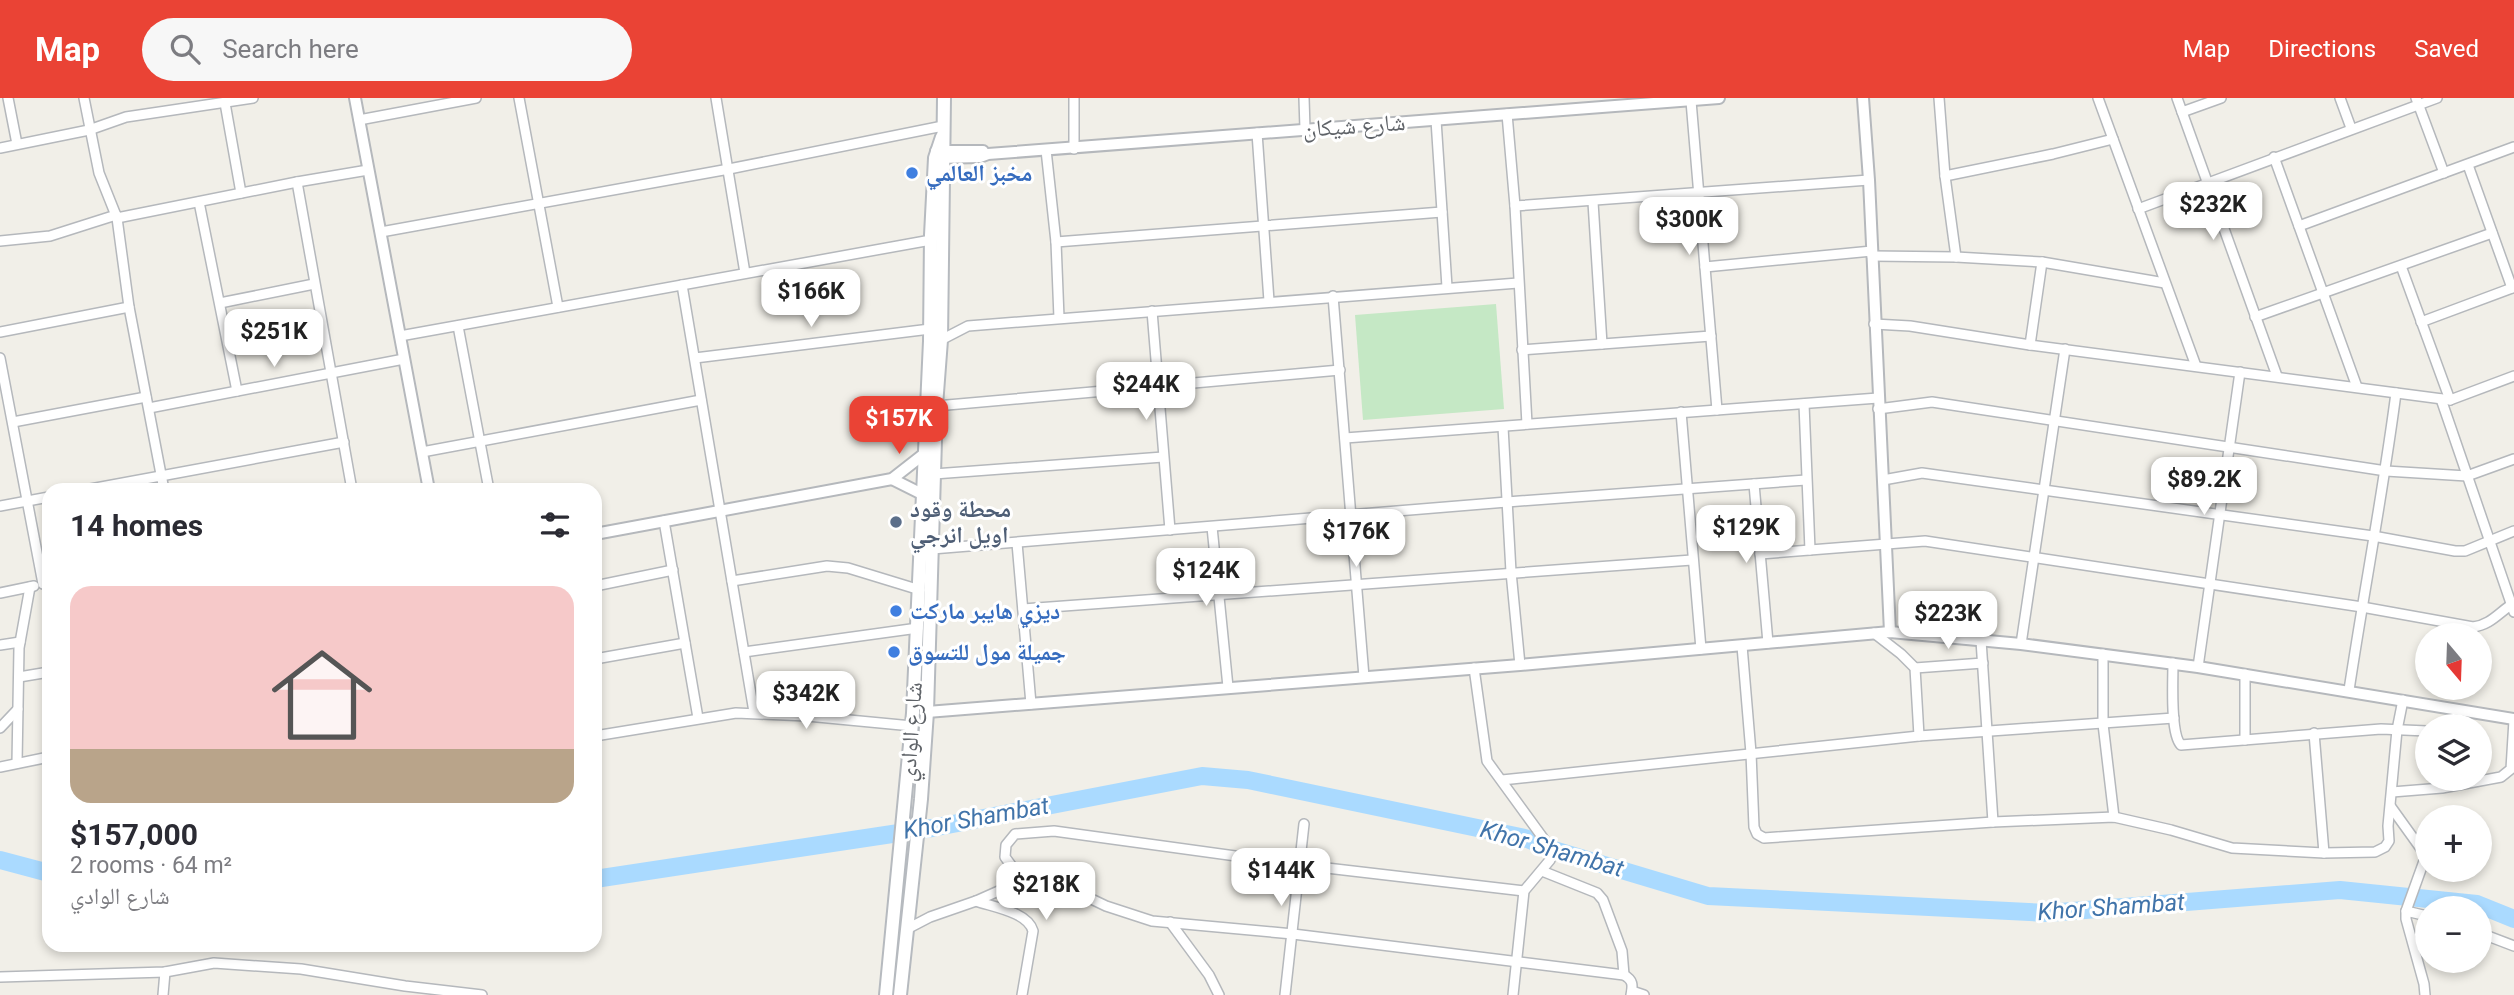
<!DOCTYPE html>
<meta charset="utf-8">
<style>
:root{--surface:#fff;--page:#f7f7f7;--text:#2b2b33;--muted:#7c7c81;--line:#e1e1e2;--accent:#ea4335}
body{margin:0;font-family:Roboto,"Noto Naskh Arabic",sans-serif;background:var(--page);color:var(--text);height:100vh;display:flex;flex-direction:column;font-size:26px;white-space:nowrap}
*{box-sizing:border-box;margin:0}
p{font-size:23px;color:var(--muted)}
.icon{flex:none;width:38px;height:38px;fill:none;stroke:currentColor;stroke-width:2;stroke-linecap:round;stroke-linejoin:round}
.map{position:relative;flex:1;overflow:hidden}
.drawer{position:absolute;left:42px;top:385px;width:560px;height:469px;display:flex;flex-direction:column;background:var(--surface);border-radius:21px;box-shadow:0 4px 10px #0003}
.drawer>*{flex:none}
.needle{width:46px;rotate:161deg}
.fabs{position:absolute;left:2415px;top:525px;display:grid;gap:14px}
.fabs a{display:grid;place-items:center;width:77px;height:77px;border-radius:50%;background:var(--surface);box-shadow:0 4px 10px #0003;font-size:35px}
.price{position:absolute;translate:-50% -60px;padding:0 16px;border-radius:14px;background:#fff;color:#222;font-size:23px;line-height:46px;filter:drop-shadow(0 2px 4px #0008)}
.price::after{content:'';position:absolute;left:50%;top:42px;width:21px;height:16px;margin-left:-10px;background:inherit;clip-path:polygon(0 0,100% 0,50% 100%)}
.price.current{background:var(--accent);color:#fff}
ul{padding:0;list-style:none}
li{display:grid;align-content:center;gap:14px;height:371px;padding:0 28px}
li+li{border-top:2px solid var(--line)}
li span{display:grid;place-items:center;height:217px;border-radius:21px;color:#555}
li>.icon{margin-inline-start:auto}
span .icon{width:126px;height:126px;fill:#fffc;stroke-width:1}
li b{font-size:30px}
h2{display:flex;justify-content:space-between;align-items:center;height:84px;padding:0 28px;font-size:30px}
header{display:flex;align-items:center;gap:42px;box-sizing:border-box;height:98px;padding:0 35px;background:var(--accent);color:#fff}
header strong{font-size:33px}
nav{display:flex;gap:38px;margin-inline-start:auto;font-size:24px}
.search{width:490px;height:63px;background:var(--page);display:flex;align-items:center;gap:18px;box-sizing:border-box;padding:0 24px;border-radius:38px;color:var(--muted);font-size:26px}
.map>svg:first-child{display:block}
.garden{fill:#c5e8c5}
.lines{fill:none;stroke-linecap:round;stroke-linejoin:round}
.river{stroke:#aadaff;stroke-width:18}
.minor-casing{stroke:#b5b8bc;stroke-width:12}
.tertiary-casing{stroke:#b5b8bc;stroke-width:14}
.secondary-casing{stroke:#b6babf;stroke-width:16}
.minor{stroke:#fff;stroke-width:9}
.tertiary{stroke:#fff;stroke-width:10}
.secondary{stroke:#fff;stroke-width:12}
.shop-dot{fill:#3f7fe0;stroke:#fff;stroke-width:2.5}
.service-dot{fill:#5c6f8a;stroke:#fff;stroke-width:2.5}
.labels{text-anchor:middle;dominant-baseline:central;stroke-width:6;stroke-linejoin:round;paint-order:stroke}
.street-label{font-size:23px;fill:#5f6368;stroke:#fff}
.shop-label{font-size:23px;font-weight:bold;fill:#366cbe;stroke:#fff;text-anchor:start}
.service-label{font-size:23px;font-weight:bold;fill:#4e5e75;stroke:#fff;text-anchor:start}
.water-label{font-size:24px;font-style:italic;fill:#4174aa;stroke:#fff}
</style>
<header>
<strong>Map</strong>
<div class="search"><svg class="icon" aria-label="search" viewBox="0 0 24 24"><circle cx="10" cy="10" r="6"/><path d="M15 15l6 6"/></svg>Search here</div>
<nav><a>Map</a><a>Directions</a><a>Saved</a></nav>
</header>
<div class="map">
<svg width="2514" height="897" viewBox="0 0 2514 897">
<rect width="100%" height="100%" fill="#f1efe8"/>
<polygon class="garden" points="1496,206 1504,311 1363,322 1355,217"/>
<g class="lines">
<g class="river">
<polyline points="0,762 49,775"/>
<polyline points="595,781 932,730 1202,678 1248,682 1525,740 1551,751 1708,798 2047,815 2340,792 2477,806 2514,821"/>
</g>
<defs>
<g id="minor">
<polyline points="8,0 17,46"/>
<polyline points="84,0 99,75 117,120 129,209 164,392"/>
<polyline points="519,0 558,209"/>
<polyline points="716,0 745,175"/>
<polyline points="1074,0 1074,51"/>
<polyline points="1304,0 1305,31"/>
<polyline points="1939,0 1945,78 1956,159"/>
<polyline points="2098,0 2196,268"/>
<polyline points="2177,0 2277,278"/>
<polyline points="2340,0 2351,30"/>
<polyline points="2416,0 2444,75"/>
<polyline points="1691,3 1717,312"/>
<polyline points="225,5 241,95"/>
<polyline points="2182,14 2221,0"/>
<polyline points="1507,16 1515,108 1527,326"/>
<polyline points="359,22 476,0"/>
<polyline points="1436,22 1447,189"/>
<polyline points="1257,35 1269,203"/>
<polyline points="0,50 89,32 126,19 253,0"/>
<polyline points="1046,52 1056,144 1059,220"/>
<polyline points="2274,59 2357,289"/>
<polyline points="2468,67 2512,190 2514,189"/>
<polyline points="1945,78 2053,56 2113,41"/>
<polyline points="297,84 352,392"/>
<polyline points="199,104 237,293"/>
<polyline points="1593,104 1602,246"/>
<polyline points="1515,108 1869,82"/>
<polyline points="2138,111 2437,0"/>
<polyline points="117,120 297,84 368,72"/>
<polyline points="2299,128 2514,49"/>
<polyline points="381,134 729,71 943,28"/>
<polyline points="0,143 50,138 116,117"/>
<polyline points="1056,144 1442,114"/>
<polyline points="1872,158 1956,159 2042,164 2165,185"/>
<polyline points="2401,168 2450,302"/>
<polyline points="1705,169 1872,153"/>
<polyline points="682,187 754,614"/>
<polyline points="1333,198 1364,579"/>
<polyline points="220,205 314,186"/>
<polyline points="1152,213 1170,432"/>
<polyline points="2255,219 2492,135"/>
<polyline points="2421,224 2512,190"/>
<polyline points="1874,226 1910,228 2030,247 2450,302 2514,278"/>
<polyline points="458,228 489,392"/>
<polyline points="0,234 129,209"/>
<polyline points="400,238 931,142"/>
<polyline points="939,243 968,228 1518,185"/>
<polyline points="2030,247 2042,164"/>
<polyline points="1522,252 1711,238"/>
<polyline points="0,260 43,486"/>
<polyline points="695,260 930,231"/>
<polyline points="2441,301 2514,514"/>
<polyline points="1804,306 1810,452"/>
<polyline points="936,308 1340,272"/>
<polyline points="149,310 404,261"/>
<polyline points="1878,311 1932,304 2386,373 2467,378 2514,361"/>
<polyline points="1681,314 1701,551"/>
<polyline points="13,324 146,299"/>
<polyline points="1503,329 1511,474 1520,567"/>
<polyline points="1345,340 1878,300"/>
<polyline points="422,354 701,302"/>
<polyline points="934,376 1163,359"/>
<polyline points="1883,382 1922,375 2373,438 2455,453 2465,453 2514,433"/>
<polyline points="1754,386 1768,545"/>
<polyline points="85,392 344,344"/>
<polyline points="0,408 49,399"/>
<polyline points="664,423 698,620"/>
<polyline points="1212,429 1228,589"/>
<polyline points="1017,445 1031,606"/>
<polyline points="932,451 1507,404 1806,382"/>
<path d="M1760,456L1925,443L2362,509L2473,529C2491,527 2499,514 2514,505"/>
<polyline points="732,483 827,468 848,470 920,492"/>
<polyline points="595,488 673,472"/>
<polyline points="0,495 34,488"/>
<polyline points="1023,511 1692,462"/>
<polyline points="1874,535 1901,556 1915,570 1919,638"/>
<polyline points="1981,542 1993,724"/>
<polyline points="2021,546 2065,251"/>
<polyline points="0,547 20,544"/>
<polyline points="1742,548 1751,655 1754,729 1757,736 1764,740 1993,724 2114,719 2171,732 2232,750 2324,755 2375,754 2385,749 2389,743 2388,728 2397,632 2403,602"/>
<polyline points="744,554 918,530"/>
<polyline points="2103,556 2103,626 2114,719"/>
<polyline points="595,561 685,545"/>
<path d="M2173,565C2173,584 2170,636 2181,647L2381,631L2427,633"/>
<polyline points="2198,569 2240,274"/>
<polyline points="1474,570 1487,663 1551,751 1550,762 1524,793 1513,897"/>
<polyline points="1915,570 1983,565"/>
<polyline points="19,579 49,574"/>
<path d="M2349,592C2364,493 2383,395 2396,295"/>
<polyline points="0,630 18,611"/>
<polyline points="2314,635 2324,755"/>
<polyline points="595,638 736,615 807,618 912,628"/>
<polyline points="2245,642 2245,576"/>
<polyline points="17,665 19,550 30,489"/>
<polyline points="0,669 49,659"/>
<polyline points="1502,682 1919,638 2174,620"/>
<polyline points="2392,694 2442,690 2501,679 2511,671 2514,622"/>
<polyline points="2391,709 2424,755 2424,763 2406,813 2406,821 2424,886 2425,897"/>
<polyline points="1542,773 1597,795 1603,802 1622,853 1624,877"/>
<path d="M1524,793L1301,767L1054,733L1015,736L1006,747L1005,759L1013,770L1060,786L1106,808L1152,823L1293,836L1624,877C1633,882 1633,887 1631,897"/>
<path d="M976,803C993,809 1028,814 1033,833L1022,897"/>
<polyline points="2406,813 2427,818"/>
<polyline points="1170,824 1209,877 1219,897"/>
<polyline points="907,831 930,819 976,803 1012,787 1041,780"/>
<polyline points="2480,835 2514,848"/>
<polyline points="0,879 165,874 214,865 301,871 405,888 482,897"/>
<polyline points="1632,893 1644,897"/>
<polyline points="163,897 165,874"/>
<polyline points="1285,897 1304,726"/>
</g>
<g id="tertiary">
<polyline points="355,0 429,392"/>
<polyline points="1863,0 1869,82 1890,534"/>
<polyline points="936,53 983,53"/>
<polyline points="937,60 980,59 988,56 1719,0"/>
<polyline points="892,381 924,397"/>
<polyline points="595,436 892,381 924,356"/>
<polyline points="927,614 1520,567 1890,534 2021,546 2198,569 2514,621"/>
</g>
<g id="secondary">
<polyline points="886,897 913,615 930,243 931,137 935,60 942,39"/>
<polyline points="900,897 921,701 927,614 936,308 941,242 944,0"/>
</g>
</defs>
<use href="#minor" class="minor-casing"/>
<use href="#tertiary" class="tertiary-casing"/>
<use href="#secondary" class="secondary-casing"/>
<use href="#minor" class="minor"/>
<use href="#tertiary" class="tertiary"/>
<use href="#secondary" class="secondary"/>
</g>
<g class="shop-dot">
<circle cx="912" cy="75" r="7"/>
<circle cx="896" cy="513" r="7"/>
<circle cx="894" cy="554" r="7"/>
</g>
<circle class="service-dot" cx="896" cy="424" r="7"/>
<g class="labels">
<g class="street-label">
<text transform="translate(1354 28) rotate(-4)">شارع شيكان</text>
<text transform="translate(911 634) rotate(-86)">شارع الوادي</text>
</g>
<g class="shop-label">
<text x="926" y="75">مخبز العالمي</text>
<text x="910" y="513">ديزي هايبر ماركت</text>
<text x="908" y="554">جميلة مول للتسوق</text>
</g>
<g class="service-label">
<text x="910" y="411">محطة وقود<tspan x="910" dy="26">اويل انرجي</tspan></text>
</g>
<g class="water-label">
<text transform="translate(976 720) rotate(-10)">Khor Shambat</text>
<text transform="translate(1552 751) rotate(16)">Khor Shambat</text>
<text transform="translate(2111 809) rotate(-4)">Khor Shambat</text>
</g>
</g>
</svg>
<div class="fabs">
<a><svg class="needle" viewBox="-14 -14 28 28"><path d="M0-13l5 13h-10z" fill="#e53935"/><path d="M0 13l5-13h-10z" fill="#7c7c81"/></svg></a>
<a><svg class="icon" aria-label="layers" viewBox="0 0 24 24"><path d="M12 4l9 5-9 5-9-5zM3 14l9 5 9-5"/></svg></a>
<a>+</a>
<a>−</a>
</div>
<b class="price" style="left:2213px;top:144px">$232K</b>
<b class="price" style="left:1689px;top:159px">$300K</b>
<b class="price" style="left:811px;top:231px">$166K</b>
<b class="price" style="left:274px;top:271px">$251K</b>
<b class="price" style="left:1146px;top:324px">$244K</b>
<b class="price current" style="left:899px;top:358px">$157K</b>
<b class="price" style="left:2204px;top:419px">$89.2K</b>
<b class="price" style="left:1746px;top:467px">$129K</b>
<b class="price" style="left:1356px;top:471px">$176K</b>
<b class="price" style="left:1206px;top:510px">$124K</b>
<b class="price" style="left:1948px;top:553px">$223K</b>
<b class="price" style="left:806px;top:633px">$342K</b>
<b class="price" style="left:1281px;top:810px">$144K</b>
<b class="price" style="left:1046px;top:824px">$218K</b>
<section class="drawer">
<h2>14 homes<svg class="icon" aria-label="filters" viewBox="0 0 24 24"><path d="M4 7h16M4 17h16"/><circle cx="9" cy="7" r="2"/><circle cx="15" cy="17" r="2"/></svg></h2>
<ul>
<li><span style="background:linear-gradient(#f6c9c9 75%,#b9a48a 0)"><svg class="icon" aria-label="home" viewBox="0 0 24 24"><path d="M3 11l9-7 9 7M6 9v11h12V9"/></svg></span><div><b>$157,000</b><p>2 rooms · 64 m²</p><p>شارع الوادي</p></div></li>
</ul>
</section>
</div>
